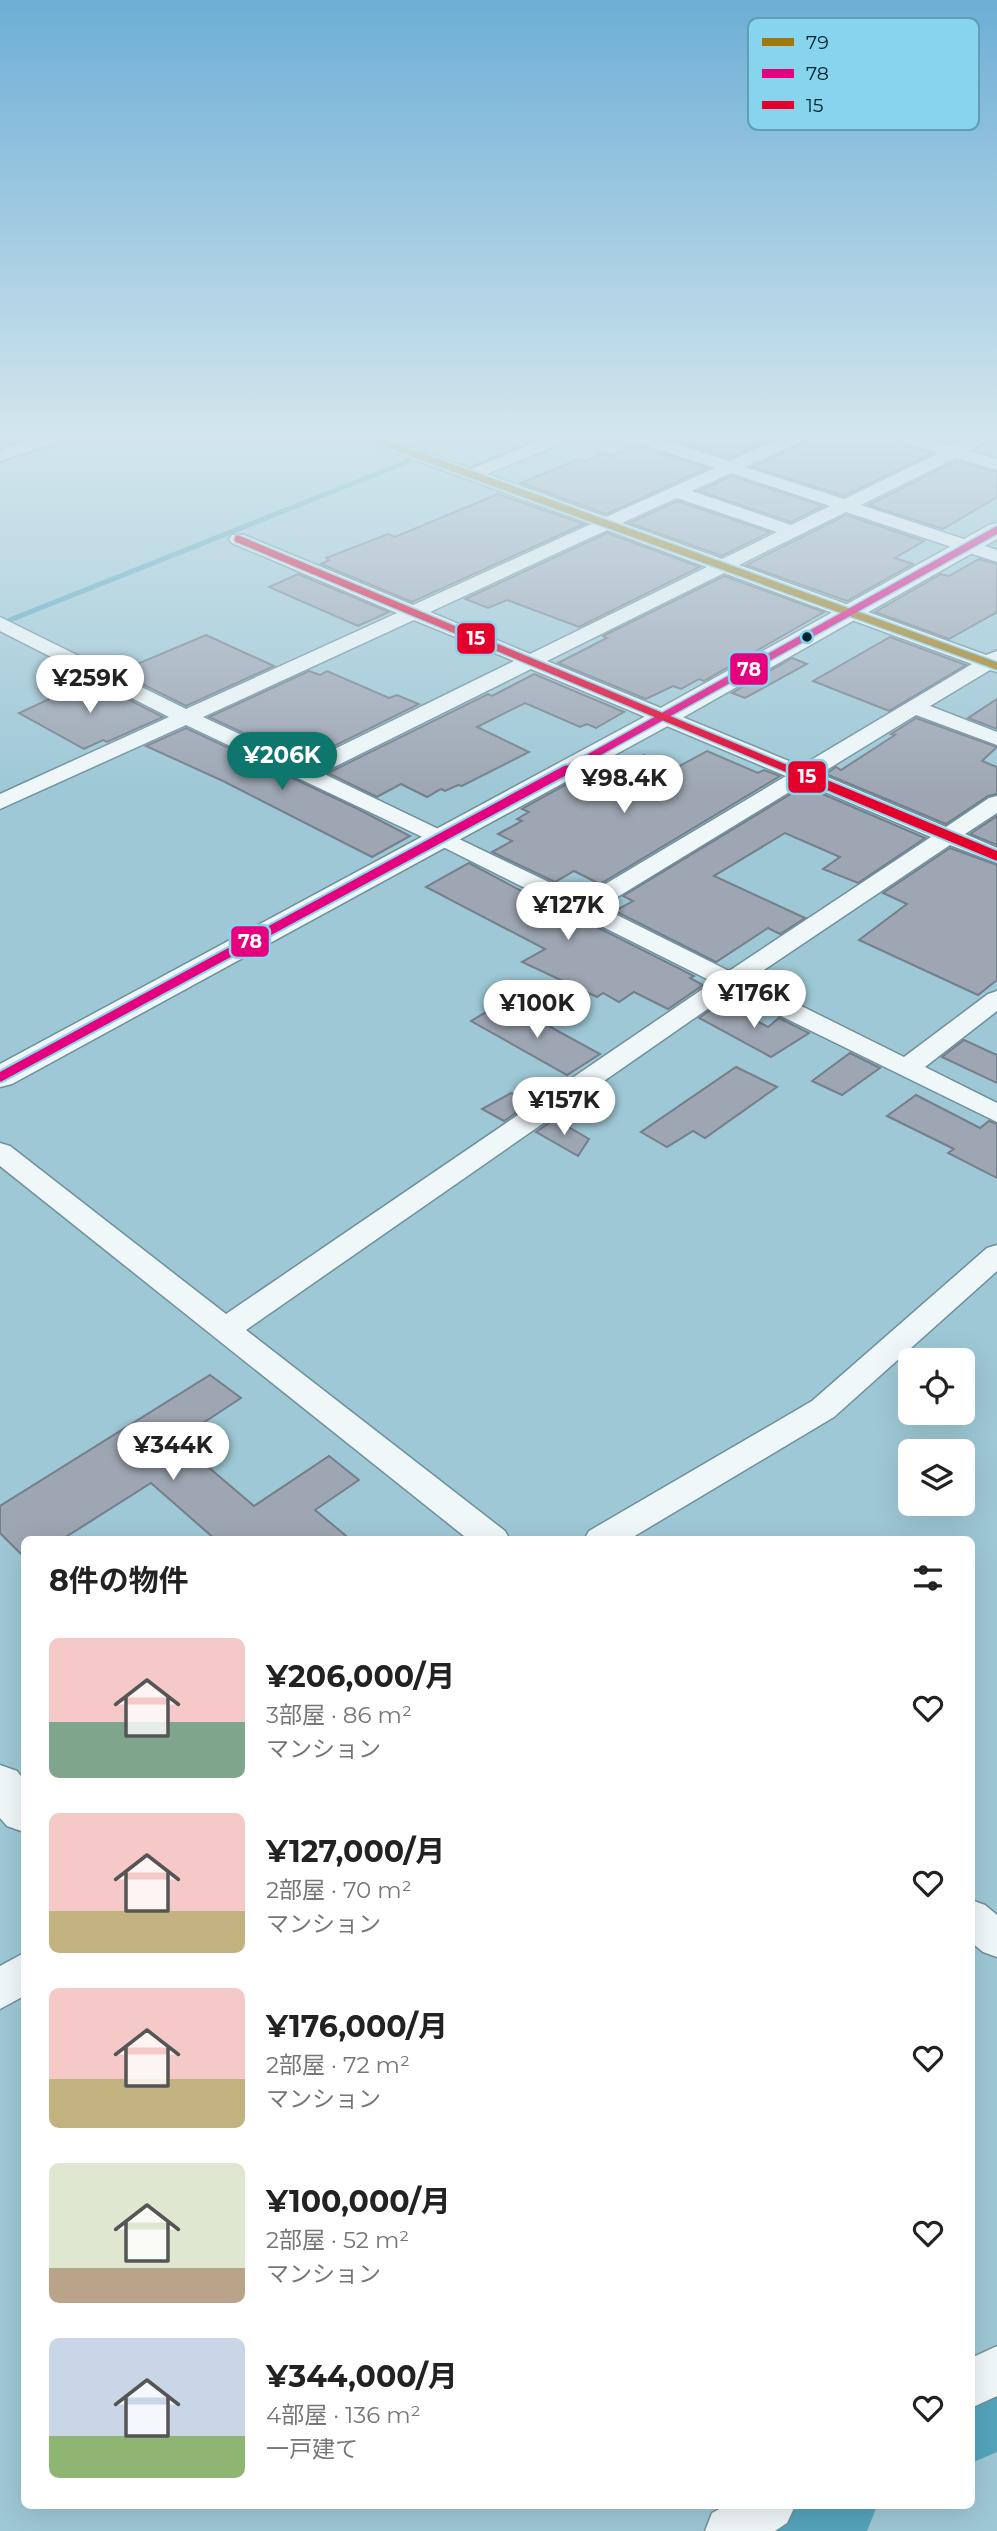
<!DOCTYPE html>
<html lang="ja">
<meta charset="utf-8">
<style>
:root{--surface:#fff;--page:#f6f6f6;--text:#222;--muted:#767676;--accent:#0f766e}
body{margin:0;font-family:Montserrat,"Noto Sans JP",sans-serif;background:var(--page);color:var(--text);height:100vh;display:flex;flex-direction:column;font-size:26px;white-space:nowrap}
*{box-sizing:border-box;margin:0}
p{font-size:23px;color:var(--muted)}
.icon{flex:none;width:38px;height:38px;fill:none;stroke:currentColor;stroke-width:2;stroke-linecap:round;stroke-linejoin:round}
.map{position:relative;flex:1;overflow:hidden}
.side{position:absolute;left:21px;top:1536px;width:954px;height:973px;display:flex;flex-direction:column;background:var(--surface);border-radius:10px;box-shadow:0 7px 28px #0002}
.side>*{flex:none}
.fabs{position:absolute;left:898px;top:1348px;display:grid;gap:14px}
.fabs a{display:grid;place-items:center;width:77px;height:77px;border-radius:10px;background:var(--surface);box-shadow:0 7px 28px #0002;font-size:35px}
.price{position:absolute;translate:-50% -60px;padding:0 16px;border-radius:24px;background:#fff;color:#222;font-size:23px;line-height:46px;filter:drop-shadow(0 2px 4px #0008)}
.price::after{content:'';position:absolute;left:50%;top:42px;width:21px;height:16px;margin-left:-10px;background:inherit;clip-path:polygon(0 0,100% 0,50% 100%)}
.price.current{background:var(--accent);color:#fff}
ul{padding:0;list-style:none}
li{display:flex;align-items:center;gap:21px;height:175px;padding:0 28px}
li span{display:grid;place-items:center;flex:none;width:196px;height:140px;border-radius:10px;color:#555}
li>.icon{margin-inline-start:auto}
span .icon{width:84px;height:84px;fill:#fffc;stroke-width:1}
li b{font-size:30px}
h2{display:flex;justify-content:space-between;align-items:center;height:84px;padding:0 28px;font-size:30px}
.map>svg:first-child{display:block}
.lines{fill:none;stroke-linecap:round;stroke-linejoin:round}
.stream{stroke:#54a4bc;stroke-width:5}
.river{fill:#54a4bc;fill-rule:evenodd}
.building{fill:#9ea6b3;stroke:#757e8b;stroke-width:2}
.minor-casing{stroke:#6e909c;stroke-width:3}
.tertiary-casing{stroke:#6e909c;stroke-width:3}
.minor{fill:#f0f7f9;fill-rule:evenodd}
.tertiary{fill:#f0f7f9;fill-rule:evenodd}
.bus-1-casing{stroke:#86d4ee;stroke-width:10}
.bus-2-far1-casing{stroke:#86d4ee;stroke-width:10}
.bus-2-casing{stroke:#86d4ee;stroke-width:13}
.bus-3-far1-casing{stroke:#86d4ee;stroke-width:10}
.bus-3-casing{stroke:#86d4ee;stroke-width:13}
.bus-1{stroke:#a17810;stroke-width:7}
.bus-2-far1{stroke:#e5007d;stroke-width:7}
.bus-2{stroke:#e5007d;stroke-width:9}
.bus-3-far1{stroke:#e4002b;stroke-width:7}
.bus-3{stroke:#e4002b;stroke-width:9}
.bus-dot{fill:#01232d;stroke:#86d4ee;stroke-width:2.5}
.key{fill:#86d4ee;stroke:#5e9fb4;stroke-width:2}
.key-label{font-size:19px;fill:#01232d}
.line-badge{stroke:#86d4ee;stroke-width:2.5}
.badge-label{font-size:19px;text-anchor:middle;font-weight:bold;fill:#fff}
</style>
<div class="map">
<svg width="997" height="2531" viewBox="0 0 997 2531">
<rect width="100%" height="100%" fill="#9ec8d6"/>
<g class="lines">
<g class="stream">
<polyline points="462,466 470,469 544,438"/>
<polyline points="0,624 409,461"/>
</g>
<g class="river">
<polygon points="997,2366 997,2452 971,2463 971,2377"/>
<polygon points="767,2506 877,2506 867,2531 757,2531"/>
</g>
</g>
<g class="building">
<polygon points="666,438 775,438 729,458"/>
<polygon points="805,438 899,438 903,444 932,454 844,496 752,467 801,444"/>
<polygon points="637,445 708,468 606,514 521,483 579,459 586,461 603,453 611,456"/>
<polygon points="956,461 997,472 997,497 943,529 868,505"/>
<polygon points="731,476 823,506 791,522 699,491"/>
<polygon points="498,494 584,524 412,602 321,564 329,560 326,558 388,534 395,537"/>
<polygon points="677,501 770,532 722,556 629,523"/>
<polygon points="846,515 924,541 895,558 913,564 847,601 746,565"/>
<polygon points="607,533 700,567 579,627 507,600 488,608 465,599"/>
<polygon points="979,559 997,564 997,612 949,639 875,612 941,574 949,576"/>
<polygon points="298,574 389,612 358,626 269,587"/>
<polygon points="724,576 824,612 704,681 699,679 681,689 673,686 646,699 558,663 607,638 603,636"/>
<polygon points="206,635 274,666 186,706 118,672"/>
<polygon points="890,637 966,665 889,711 813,681"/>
<polygon points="792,658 807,664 745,698 732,693"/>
<polygon points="309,671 320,675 327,671 389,698 397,695 419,704 304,761 209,717"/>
<polygon points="534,674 624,712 596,728 587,724 580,727 525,703 477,727 529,752 462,786 458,785 445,791 441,789 427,797 401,784 377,797 328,773 488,694 492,696"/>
<polygon points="90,680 163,717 107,742 103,740 84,749 19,713"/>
<polygon points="997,699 997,729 968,718"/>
<polygon points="916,718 997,747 982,761 997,767 997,794 988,796 946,824 826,774 836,767 841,770 895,735 891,734"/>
<polygon points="186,728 356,808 410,836 372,857 223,781 146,746"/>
<polygon points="707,751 758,773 764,770 780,776 600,884 574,871 555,882 492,852 512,841 498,834 522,821 517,819 529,812 522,809 585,774 591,777 608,767 617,770 644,755 676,768"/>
<polygon points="804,786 925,838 858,883 823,869 840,857 785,833 714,876 805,918 780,934 768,928 716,962 615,911 633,901 623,896"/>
<polygon points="997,816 997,845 970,834"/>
<polygon points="950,848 997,865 997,980 978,995 859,940 907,904 883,893"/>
<polygon points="469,863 587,926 591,924 694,976 690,978 703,985 668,1009 634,992 619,1002 603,993 597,997 522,962 545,949 426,887"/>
<polygon points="722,1002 768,1027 779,1018 809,1033 771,1057 699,1018"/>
<polygon points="498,1005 540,1027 545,1024 600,1054 567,1075 471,1021"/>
<polygon points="964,1040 997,1055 997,1083 942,1057"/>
<polygon points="850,1053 880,1068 842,1095 812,1081"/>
<polygon points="736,1067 777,1087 705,1138 693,1131 667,1147 641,1132"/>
<polygon points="511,1093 529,1104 504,1121 482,1109"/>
<polygon points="916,1095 980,1128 989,1121 997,1124 997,1178 948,1153 954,1149 887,1116"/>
<polygon points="555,1119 589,1139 578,1156 536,1132"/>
<polygon points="210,1375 241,1398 200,1425 217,1438 193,1454 254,1506 329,1456 359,1480 315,1510 351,1540 216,1540 151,1483 61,1540 24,1540 24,1557 0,1533 0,1506"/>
</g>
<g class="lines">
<defs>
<g id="minor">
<polygon points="36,438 60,438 58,442 0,461 0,450"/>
<path d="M363,438H386L471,469L546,438H568L566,442L487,474L606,517L715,468L636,442L634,438H658L729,461L781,438H802L800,442L745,467L844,499L939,453L904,442L902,438H927L953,446L969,438H990L969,451L997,459V470L956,458L861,505L997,550V562L846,512L739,565L986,655L997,651V672L990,670L930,706L997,732V745L916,715L820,774L946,827L989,798L997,796V813L965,834L997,848V863L950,845L749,980L904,1057L988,994L997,991V1011L925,1067L997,1103V1122L732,992L246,1330L505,1531L510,1540H469L0,1166V1143L10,1146L226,1314L713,982L433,842L186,725L0,809V794L169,717L0,631V617L186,709L397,613L232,543L229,539L232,535H244L413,605L591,524L365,442ZM731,473L830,506L791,525L692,491ZM677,498L777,532L722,559L622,523ZM607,530L707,567L530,654L430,612ZM724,573L972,664L801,766L547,661ZM414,620L514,661L304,764L203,717ZM531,669L786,776L582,898L322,773ZM804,783L931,837L729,971L601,907Z"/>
<polygon points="997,1245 997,1271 834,1417 628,1540 584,1540 589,1531 812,1401 987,1248"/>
<polygon points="971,1900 985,1905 997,1915 997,1957 983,1952 971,1942"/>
<polygon points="24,1953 24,1996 0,2009 0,1966"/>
<polygon points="997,2346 997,2396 971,2408 971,2358"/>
<polygon points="725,2506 795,2506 787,2523 775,2531 705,2531 712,2513"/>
</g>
<g id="tertiary">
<polygon points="997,523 997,539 675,722 12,1084 0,1087 0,1064 657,710 989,525"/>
<polygon points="0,1765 17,1771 24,1780 24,1832 7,1826 0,1818"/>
</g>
</defs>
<use href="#minor" class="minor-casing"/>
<use href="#tertiary" class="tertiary-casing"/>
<use href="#minor" class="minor"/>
<use href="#tertiary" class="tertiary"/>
<defs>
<polyline id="bus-1" points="371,438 997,666"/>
<polyline id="bus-2-far1" points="563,772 997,530"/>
<polyline id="bus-2" points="0,1077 566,770"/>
<polyline id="bus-3-far1" points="238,539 795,772"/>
<polyline id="bus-3" points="791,770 997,856"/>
</defs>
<use href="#bus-1" class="bus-1-casing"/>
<use href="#bus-2-far1" class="bus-2-far1-casing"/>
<use href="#bus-2" class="bus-2-casing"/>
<use href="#bus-3-far1" class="bus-3-far1-casing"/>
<use href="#bus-3" class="bus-3-casing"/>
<use href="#bus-1" class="bus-1"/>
<use href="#bus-2-far1" class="bus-2-far1"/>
<use href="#bus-2" class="bus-2"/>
<use href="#bus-3-far1" class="bus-3-far1"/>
<use href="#bus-3" class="bus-3"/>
</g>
<linearGradient id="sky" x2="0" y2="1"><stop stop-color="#6daed6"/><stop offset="0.55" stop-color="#d3e6ed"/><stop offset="1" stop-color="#d3e6ed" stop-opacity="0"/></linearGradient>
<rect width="997" height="792" fill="url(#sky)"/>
<circle class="bus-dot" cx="807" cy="637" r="6"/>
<rect x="748" y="18" width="231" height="112" rx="10" class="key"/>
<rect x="762" y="38" width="32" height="8" fill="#a17810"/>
<rect x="762" y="69" width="32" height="9" fill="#e5007d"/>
<rect x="762" y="101" width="32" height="8" fill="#e4002b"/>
<g class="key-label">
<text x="806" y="49">79</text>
<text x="806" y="80">78</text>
<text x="806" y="112">15</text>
</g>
<g class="line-badge">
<rect x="456" y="622" width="40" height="33" rx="7" fill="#e4002b"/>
<rect x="729" y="652" width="40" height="34" rx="7" fill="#e5007d"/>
<rect x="787" y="760" width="40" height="34" rx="7" fill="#e4002b"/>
<rect x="230" y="925" width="40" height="33" rx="7" fill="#e5007d"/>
</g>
<g class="badge-label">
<text x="476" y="645">15</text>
<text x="749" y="676">78</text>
<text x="807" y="783">15</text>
<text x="250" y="948">78</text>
</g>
</svg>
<div class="fabs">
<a><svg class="icon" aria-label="locate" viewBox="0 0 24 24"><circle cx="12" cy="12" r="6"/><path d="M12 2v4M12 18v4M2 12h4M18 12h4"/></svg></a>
<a><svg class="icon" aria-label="layers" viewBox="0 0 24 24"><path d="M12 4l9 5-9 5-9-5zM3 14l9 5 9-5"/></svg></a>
</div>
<b class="price" style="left:90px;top:715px">¥259K</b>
<b class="price current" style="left:282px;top:792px">¥206K</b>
<b class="price" style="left:624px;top:815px">¥98.4K</b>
<b class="price" style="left:568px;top:942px">¥127K</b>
<b class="price" style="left:754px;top:1030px">¥176K</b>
<b class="price" style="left:537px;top:1040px">¥100K</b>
<b class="price" style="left:564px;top:1137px">¥157K</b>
<b class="price" style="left:173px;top:1482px">¥344K</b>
<section class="side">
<h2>8件の物件<svg class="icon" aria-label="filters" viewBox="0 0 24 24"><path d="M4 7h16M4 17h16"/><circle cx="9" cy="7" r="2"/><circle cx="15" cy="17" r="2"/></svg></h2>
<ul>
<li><span style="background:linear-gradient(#f6c9c9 60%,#7fa58c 0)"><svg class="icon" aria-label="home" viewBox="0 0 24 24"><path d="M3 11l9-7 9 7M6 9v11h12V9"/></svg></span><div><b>¥206,000/月</b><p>3部屋 · 86 m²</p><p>マンション</p></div><svg class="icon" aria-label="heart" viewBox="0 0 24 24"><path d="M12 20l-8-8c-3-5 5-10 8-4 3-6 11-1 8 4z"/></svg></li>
<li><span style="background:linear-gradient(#f6c9c9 70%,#c2b280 0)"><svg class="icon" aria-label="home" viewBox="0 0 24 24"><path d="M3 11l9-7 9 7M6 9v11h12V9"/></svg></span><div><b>¥127,000/月</b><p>2部屋 · 70 m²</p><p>マンション</p></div><svg class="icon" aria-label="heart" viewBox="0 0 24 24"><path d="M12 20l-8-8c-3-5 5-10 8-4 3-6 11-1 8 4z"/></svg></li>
<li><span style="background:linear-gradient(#f6c9c9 65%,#c2b280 0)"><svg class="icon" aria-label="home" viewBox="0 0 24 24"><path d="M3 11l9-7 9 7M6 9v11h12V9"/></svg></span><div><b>¥176,000/月</b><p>2部屋 · 72 m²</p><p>マンション</p></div><svg class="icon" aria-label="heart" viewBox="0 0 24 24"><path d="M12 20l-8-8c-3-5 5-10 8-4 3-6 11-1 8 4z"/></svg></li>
<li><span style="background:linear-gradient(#dfe7d0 75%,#b9a48a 0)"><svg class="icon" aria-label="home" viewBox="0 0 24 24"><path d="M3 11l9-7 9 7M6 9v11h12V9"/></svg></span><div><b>¥100,000/月</b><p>2部屋 · 52 m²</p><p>マンション</p></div><svg class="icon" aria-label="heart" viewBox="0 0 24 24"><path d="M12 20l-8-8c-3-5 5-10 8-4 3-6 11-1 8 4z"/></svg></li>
<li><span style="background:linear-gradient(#c9d6e8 70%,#8fb573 0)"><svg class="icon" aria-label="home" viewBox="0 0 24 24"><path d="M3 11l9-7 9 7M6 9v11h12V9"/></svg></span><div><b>¥344,000/月</b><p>4部屋 · 136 m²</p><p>一戸建て</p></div><svg class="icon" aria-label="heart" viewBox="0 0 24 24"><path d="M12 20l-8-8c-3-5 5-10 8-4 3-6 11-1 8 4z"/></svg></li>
</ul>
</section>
</div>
